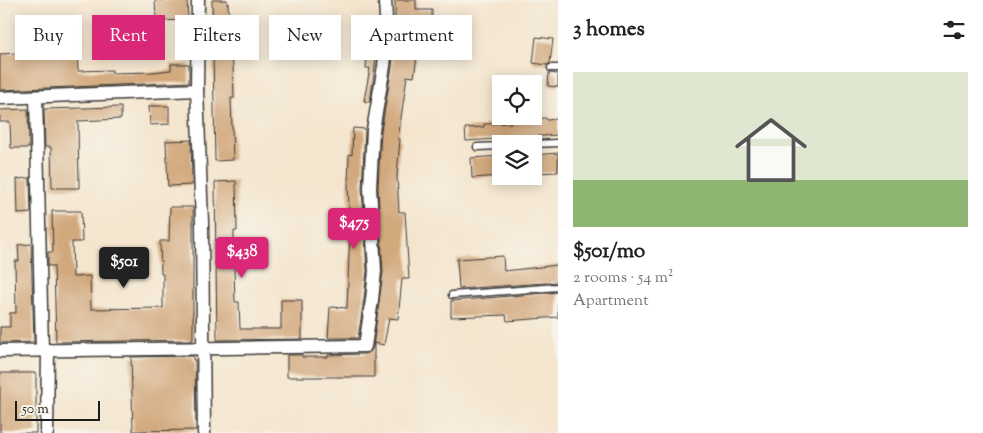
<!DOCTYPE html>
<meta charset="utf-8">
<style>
:root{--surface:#fff;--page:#f6f6f6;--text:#202124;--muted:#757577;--accent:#db2777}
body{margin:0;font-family:"Sorts Mill Goudy",serif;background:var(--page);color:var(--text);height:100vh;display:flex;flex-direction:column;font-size:19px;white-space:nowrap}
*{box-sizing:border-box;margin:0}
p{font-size:16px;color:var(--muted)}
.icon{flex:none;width:28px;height:28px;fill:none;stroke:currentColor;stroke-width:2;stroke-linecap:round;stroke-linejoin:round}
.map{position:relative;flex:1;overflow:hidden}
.details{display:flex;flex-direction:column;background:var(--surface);width:425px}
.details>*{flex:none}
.top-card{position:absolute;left:15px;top:15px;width:468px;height:45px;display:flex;gap:10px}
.fabs{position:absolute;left:492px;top:75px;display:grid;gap:10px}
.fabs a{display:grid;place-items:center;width:50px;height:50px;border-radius:0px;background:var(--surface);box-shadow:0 2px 12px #0003;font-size:25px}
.scale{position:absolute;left:15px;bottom:12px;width:85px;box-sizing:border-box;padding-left:5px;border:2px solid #1c1c1c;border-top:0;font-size:14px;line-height:18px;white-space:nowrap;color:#1c1c1c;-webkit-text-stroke:4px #f7f3e8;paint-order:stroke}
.price{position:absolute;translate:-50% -42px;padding:0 11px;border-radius:5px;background:var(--accent);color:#fff;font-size:16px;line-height:32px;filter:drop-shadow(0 1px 2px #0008)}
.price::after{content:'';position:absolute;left:50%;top:30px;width:15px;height:11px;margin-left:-8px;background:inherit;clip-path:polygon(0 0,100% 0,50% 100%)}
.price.selected{background:#222;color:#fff}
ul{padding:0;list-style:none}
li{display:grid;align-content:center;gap:10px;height:265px;padding:0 15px}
li span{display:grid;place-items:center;height:155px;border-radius:0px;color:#555}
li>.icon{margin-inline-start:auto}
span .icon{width:90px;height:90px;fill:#fffc;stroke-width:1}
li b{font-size:21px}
h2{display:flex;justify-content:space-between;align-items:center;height:60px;padding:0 15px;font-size:21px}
.pill{padding:0 18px;border-radius:0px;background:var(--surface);box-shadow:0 2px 12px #0003;font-size:18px;line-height:45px}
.pill.selected{background:var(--accent);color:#fff}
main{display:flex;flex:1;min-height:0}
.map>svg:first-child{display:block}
.building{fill:#d2a87d}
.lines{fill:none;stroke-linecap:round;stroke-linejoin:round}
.lane-casing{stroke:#3c3a37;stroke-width:9}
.street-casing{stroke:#3c3a37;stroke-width:15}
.lane{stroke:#fff;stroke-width:6}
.street{stroke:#fff;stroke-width:12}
</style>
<main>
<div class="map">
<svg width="558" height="433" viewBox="0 0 558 433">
<rect width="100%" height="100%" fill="#f7f3e8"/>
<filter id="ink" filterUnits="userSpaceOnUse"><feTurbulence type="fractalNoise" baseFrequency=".02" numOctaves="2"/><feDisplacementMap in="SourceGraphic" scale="10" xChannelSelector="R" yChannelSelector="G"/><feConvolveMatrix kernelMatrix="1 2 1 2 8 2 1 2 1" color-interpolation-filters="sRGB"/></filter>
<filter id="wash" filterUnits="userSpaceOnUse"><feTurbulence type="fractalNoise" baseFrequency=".0096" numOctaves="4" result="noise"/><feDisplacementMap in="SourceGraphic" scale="20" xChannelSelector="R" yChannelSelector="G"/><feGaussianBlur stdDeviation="1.12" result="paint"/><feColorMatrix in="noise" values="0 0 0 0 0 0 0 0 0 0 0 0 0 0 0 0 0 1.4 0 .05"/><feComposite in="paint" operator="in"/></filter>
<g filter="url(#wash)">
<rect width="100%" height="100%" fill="#f4e5ce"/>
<g id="blocks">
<g class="building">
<polygon points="155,0 187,0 188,20 156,21"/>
<polygon points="212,0 227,0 227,4 228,3 230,45 231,45 233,66 234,98 231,98 233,160 215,161"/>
<polygon points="395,0 416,0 416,10 432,10 432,33 412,33 410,54 417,56 414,77 407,76 398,139 400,139 397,176 399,212 405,212 409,279 402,279 398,319 389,318 384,345 374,343 374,377 287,377 287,355 302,355 302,357 328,357 328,355 365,354 371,351 373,347 383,272 378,188 381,131 392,67 395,39"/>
<polygon points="369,22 378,22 379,38 370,102 364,101 370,68 366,68"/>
<polygon points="536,37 553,39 550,63 547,65 533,63"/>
<polygon points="77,50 78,71 112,70 112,73 153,72 171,70 171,64 189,64 189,82 0,90 0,54"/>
<polygon points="549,73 558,74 558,87 548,86"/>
<polygon points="149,106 169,106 169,124 150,125"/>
<polygon points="121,107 121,119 78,121 79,188 52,188 51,147 45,147 44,109"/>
<polygon points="28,109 29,148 11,148 10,122 0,122 0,110"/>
<polygon points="546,118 547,120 558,119 558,135 466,141 465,128 484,127 484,124 511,123 511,120"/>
<polygon points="353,128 365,129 362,188 367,271 364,299 358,338 328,338 330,307 347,308 350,228 348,185 349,154 352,155"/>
<polygon points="191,140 192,185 168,186 166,141"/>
<polygon points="558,153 558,172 534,173 534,155"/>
<polygon points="501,156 501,176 472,178 471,158"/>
<polygon points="30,178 31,213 18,214 17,179"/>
<polygon points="236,181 237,231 234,231 234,270 235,302 239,302 240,329 281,329 281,300 302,300 302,339 217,340 215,182"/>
<polygon points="170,207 193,207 193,340 56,342 54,266 48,266 48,252 53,252 52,211 81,211 82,242 72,242 73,277 90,276 91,309 163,308 163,274 161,274 160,241 169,241"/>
<polygon points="31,244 34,342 0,343 0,327 10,327 10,313 16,313 15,261 19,261 18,245"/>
<polygon points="503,256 504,271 558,265 558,282 459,289 457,259"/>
<polygon points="558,292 558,317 507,321 506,315 451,317 451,301"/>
<polygon points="193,356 193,360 195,360 196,430 133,431 131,357"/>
<rect x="0" y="373" width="36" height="60"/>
</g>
</g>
</g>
<g filter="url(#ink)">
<use href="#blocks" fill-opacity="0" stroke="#3c3a37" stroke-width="1"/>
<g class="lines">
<defs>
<g id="lane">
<polyline points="551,68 558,68"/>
<polyline points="534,144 558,143"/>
<polyline points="477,147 501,146"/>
<polyline points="452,295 558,287"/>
</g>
<g id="street">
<polyline points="198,0 197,90 202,223 204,433"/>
<polyline points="36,97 42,350"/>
<polyline points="0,98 197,90"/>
<polyline points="0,351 365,346 372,300 375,271 370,188 373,130 384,66 387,38 385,0"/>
<polyline points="47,433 48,350"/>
</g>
</defs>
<use href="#lane" class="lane-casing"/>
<use href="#street" class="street-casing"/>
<use href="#lane" class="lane"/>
<use href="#street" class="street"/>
</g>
</g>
</svg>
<div class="fabs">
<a><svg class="icon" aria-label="locate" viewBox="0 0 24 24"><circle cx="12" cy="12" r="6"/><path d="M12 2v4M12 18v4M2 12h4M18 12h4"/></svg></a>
<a><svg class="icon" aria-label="layers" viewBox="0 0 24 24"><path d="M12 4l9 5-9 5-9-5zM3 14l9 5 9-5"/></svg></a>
</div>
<div class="scale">50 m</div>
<b class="price" style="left:354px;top:250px">$475</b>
<b class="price" style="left:242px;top:279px">$438</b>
<b class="price selected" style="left:124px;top:289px">$501</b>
<div class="top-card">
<a class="pill">Buy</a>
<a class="pill selected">Rent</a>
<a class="pill">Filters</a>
<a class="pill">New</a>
<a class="pill">Apartment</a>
</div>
</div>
<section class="details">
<h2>3 homes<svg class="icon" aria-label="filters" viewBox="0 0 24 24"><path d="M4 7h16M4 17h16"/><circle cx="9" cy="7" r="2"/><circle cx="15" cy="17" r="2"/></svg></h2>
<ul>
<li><span style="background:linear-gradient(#dfe7d0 70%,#8fb573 0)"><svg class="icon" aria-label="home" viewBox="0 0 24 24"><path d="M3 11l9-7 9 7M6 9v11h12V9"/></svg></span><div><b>$501/mo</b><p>2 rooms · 54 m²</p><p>Apartment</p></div></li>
</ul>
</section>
</main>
